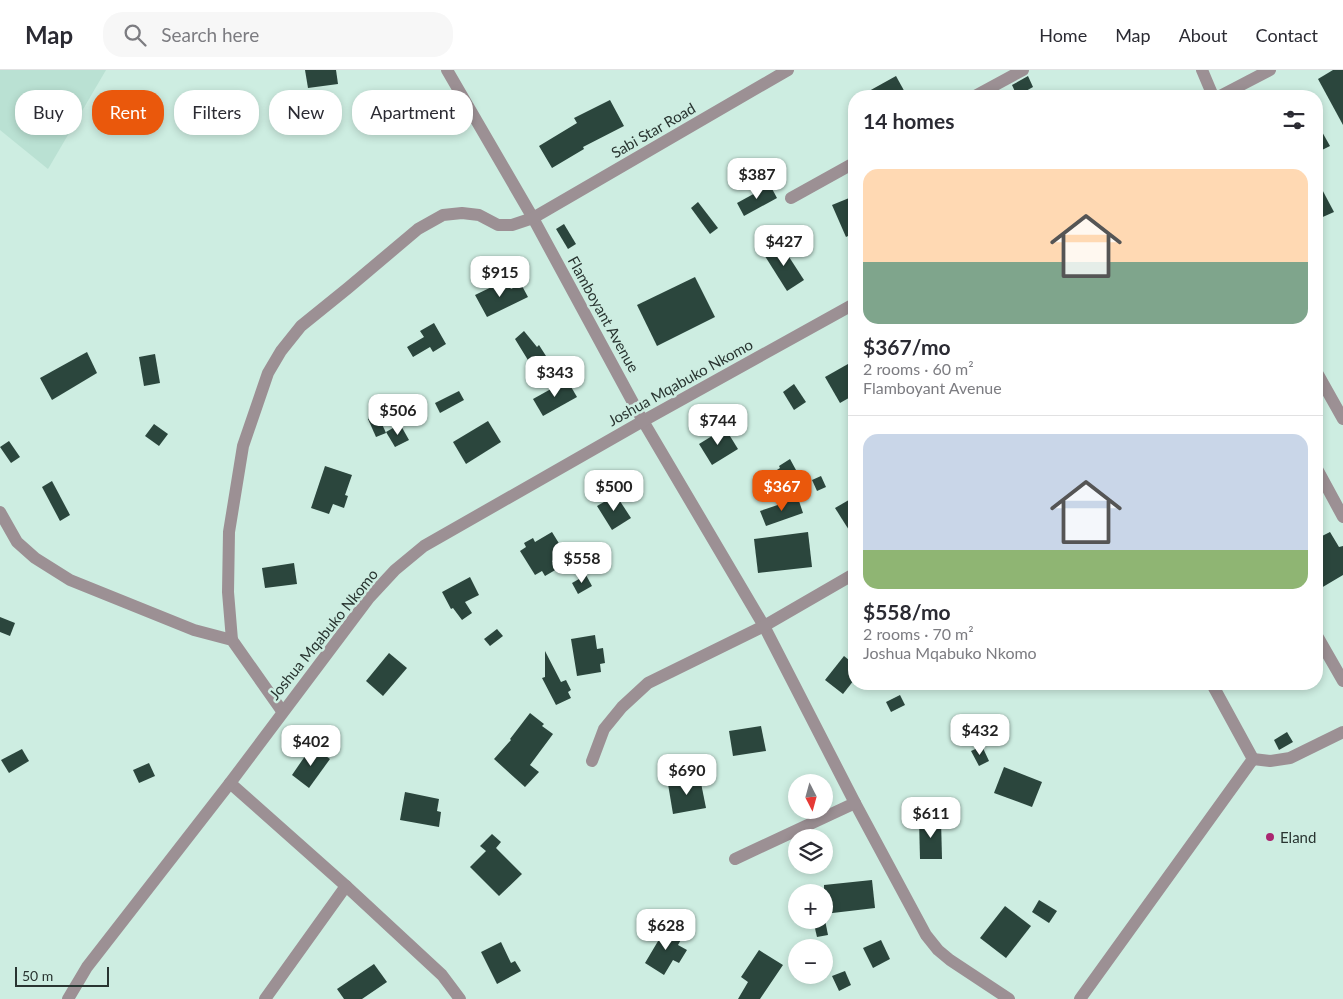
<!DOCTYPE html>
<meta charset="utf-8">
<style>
:root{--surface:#fff;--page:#f7f7f7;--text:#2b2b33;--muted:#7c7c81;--line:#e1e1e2;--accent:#ea580c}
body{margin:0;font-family:Lato,sans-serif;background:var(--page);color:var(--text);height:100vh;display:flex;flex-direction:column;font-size:19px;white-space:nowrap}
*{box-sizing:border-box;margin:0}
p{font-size:16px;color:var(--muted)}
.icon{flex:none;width:28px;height:28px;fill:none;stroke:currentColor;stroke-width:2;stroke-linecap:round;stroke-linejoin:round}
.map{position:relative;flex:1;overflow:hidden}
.details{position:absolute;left:848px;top:20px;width:475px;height:600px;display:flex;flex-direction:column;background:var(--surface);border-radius:20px;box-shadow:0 2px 8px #0003}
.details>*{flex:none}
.top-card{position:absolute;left:15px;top:20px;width:475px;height:45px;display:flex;gap:10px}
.needle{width:32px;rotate:174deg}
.fabs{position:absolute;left:788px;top:704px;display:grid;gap:10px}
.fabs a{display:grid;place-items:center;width:45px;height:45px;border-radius:50%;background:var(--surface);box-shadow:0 2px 8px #0003;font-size:25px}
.scale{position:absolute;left:15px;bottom:12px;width:94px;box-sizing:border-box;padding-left:5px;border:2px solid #293531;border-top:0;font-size:14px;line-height:18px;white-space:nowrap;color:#293531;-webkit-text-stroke:4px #cdede1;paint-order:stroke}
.price{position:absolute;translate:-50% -42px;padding:0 11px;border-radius:10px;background:#fff;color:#222;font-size:16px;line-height:32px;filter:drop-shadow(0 1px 2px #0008)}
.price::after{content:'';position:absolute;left:50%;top:30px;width:15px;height:11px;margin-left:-8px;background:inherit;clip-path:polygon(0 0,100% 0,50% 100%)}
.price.selected{background:var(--accent);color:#fff}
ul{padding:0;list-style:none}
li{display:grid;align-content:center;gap:10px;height:265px;padding:0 15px}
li+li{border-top:1px solid var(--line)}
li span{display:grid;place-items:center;height:155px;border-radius:15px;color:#555}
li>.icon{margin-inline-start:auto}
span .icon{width:90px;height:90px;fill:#fffc;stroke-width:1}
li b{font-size:21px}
h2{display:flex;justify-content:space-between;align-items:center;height:60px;padding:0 15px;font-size:21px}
.tag{padding:0 18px;border-radius:20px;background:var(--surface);box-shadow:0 2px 8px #0003;font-size:18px;line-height:45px}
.tag.selected{background:var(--accent);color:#fff}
header{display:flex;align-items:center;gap:30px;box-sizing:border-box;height:70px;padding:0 25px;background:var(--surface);border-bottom:1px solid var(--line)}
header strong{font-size:24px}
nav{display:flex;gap:28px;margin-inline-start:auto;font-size:18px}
.search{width:350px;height:45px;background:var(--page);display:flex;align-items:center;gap:12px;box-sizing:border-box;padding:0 18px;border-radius:20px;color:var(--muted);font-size:19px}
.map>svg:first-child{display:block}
.built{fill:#bae1d3}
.building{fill:#2b463d}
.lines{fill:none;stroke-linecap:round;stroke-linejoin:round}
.minor{stroke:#9c9094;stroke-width:12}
.poi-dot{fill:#aa2670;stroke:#cdede1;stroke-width:2}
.labels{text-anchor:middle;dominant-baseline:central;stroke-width:5;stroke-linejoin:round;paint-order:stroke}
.street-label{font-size:15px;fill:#293531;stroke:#cdede1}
.poi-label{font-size:15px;fill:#293531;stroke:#cdede1;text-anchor:start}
</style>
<header>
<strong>Map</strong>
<div class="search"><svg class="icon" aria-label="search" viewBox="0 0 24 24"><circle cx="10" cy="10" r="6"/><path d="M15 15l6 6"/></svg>Search here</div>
<nav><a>Home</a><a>Map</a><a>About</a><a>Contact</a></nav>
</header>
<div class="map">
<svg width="1343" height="929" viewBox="0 0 1343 929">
<rect width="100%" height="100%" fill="#cdede1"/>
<polygon class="built" points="0,0 106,0 48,99 0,60"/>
<g class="building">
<polygon points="305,0 336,0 338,14 308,18"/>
<polygon points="1333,0 1343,0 1343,55 1318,9"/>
<polygon points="896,6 907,26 860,26"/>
<polygon points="1028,6 1033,17 1017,26 1012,15"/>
<polygon points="610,30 624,56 583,77 584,79 552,98 539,76 577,53 574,48"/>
<polygon points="1316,51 1330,76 1316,83"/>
<polygon points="1316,108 1334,142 1316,150"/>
<polygon points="770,115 777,128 744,146 737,133"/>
<polygon points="854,126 854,163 846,167 832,135"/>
<polygon points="698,132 718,158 710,164 691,138"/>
<polygon points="564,154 576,174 568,179 556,159"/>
<polygon points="780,173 804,210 787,221 763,183"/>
<polygon points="695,207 715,247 657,276 637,235"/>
<polygon points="506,210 511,219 521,214 528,227 487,247 475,225"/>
<polygon points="434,253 446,274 433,282 430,277 413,287 407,277 424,267 420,261"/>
<polygon points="524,261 537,277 539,275 546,286 531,295 515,269"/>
<polygon points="87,282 97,303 52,330 40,308"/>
<polygon points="155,284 160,313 144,316 139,287"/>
<polygon points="848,294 854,305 854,325 840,333 825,307"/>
<polygon points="567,310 577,327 543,346 533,329"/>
<polygon points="794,314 806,332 794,340 783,322"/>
<polygon points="459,321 464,330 440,343 435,333"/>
<polygon points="378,345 386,363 376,367 368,349"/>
<polygon points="488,351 501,372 466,394 453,372"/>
<polygon points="154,354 168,364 159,376 145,366"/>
<polygon points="400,354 409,370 395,377 386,362"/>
<polygon points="725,358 738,379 712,395 699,374"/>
<polygon points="9,371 20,387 11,393 0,377"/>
<polygon points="790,389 796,400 762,419 758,412 780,398 779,396"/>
<polygon points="325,396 352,405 345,425 348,426 344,438 333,434 329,444 311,438"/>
<polygon points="821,406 826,417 817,421 812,410"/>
<polygon points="52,411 70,445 60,451 42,417"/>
<polygon points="616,425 631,448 612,460 597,436"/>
<polygon points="854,427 854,468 835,438"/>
<polygon points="798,428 803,443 766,456 760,441"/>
<polygon points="552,462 560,475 555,478 560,486 552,491 557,499 545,506 542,501 535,505 520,481 526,477 524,473 533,468 535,472"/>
<polygon points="808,462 812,497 758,503 754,469"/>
<polygon points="1330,462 1339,477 1343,476 1343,505 1316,521 1316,469"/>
<polygon points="294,493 297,514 265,518 262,498"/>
<polygon points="586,505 592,516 578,524 572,513"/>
<polygon points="470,507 479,525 465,532 472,543 462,550 453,538 451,539 442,522"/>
<polygon points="0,547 15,553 10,566 0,562"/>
<polygon points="497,559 503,566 490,576 484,569"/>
<polygon points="595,565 597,579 603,578 605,593 600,594 601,602 577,606 571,569"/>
<polygon points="545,581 561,612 566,610 571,620 568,622 571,628 556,635 542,608 545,607"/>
<polygon points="389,583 407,598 383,626 366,611"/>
<polygon points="844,586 854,594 854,610 843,624 825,610"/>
<polygon points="900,625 905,635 891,642 886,632"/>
<polygon points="530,643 544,654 542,656 553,664 530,695 539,702 525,717 494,689 511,670 510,669"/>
<polygon points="761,656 766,681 733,686 729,661"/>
<polygon points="1287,662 1293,672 1279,680 1274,670"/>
<polygon points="312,676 330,689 309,718 292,705"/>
<polygon points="982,676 989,691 979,696 971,681"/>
<polygon points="22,679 29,691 9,703 1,690"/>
<polygon points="149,693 155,706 139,713 133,700"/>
<polygon points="1004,697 1042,712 1032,737 994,723"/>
<polygon points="700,708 706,738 673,744 668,714"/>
<polygon points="405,722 439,729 437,741 441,742 439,757 400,750"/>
<polygon points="941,749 942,789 920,789 919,750"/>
<polygon points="492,764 501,772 496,778 522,804 499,826 470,797 486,781 480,776"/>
<polygon points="872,810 875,838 824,844 824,815"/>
<polygon points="1039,830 1057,841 1049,853 1032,842"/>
<polygon points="1005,836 1031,856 1006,888 980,868"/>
<polygon points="813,850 825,850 828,865 817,867"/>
<polygon points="667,856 683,866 678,875 687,880 679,893 673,890 664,905 645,893"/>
<polygon points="881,870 890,889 873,898 863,878"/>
<polygon points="501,872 511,893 515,891 521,901 497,914 481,882"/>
<polygon points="759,880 783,895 760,929 738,929 748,912 741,907"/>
<polygon points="374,894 387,912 362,929 344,929 337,919"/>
<polygon points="845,901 851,915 839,921 832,906"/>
</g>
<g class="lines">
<g class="minor">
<polyline points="447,0 533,148 643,351 764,556 855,733 926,865 938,880 950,890 1009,929"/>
<polyline points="1202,0 1213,26"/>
<polyline points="975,26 1023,0"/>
<polyline points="1220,26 1270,0"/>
<polyline points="791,128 854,93"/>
<polyline points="1316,301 1343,349"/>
<polyline points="1316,397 1343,447"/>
<polyline points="0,442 17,472 35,488 70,510 194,560 232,570 282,641"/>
<polyline points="1316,564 1343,611"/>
<polyline points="232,570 228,522 229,462 243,376 268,303 281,281 301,256 348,218 418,159 443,145 462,143 479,145 498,155 512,155 533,148 788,0"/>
<polyline points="1212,614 1253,689"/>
<polyline points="1253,689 1270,691 1290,688 1343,662"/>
<polyline points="592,691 604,659 622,637 648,613 764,556 854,504"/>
<polyline points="230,713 346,816 442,905 460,929"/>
<polyline points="735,789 855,733"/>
<polyline points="68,929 87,897 230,713 369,528 395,500 424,476 643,351 854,234"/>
<polyline points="265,929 346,816"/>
<polyline points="1080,929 1253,689"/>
</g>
</g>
<circle class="poi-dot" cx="1270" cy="767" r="5"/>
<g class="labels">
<g class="street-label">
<text transform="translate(653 60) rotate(-30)">Sabi Star Road</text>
<text transform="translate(604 244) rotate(61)">Flamboyant Avenue</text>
<text transform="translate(680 312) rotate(-29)">Joshua Mqabuko Nkomo</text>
<text transform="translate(323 564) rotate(-51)">Joshua Mqabuko Nkomo</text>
</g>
<g class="poi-label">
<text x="1280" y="767">Eland</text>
</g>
</g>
</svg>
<div class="fabs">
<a><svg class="needle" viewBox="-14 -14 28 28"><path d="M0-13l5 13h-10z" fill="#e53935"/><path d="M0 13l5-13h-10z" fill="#7c7c81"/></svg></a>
<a><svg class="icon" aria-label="layers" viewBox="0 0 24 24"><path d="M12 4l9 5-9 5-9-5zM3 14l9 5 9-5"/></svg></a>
<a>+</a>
<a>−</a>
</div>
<div class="scale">50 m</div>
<b class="price" style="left:757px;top:130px">$387</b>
<b class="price" style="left:784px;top:197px">$427</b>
<b class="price" style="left:500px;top:228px">$915</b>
<b class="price" style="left:555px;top:328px">$343</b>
<b class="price" style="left:398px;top:366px">$506</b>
<b class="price" style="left:718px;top:376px">$744</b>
<b class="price" style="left:614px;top:442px">$500</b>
<b class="price selected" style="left:782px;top:442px">$367</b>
<b class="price" style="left:582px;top:514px">$558</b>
<b class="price" style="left:980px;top:686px">$432</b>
<b class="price" style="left:311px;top:697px">$402</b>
<b class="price" style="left:687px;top:726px">$690</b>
<b class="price" style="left:931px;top:769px">$611</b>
<b class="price" style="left:666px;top:881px">$628</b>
<div class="top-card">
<a class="tag">Buy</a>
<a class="tag selected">Rent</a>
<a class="tag">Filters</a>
<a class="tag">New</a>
<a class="tag">Apartment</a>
</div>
<section class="details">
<h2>14 homes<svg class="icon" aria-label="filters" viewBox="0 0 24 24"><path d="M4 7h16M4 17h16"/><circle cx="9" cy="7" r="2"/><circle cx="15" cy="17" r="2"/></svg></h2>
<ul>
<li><span style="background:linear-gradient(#ffd9b3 60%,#7fa58c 0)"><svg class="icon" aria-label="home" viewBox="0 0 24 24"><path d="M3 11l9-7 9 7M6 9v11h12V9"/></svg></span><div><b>$367/mo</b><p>2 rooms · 60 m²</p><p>Flamboyant Avenue</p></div></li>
<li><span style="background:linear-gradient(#c9d6e8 75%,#8fb573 0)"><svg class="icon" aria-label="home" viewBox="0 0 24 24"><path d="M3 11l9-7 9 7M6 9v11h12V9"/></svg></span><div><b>$558/mo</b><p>2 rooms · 70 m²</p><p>Joshua Mqabuko Nkomo</p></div></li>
</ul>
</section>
</div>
